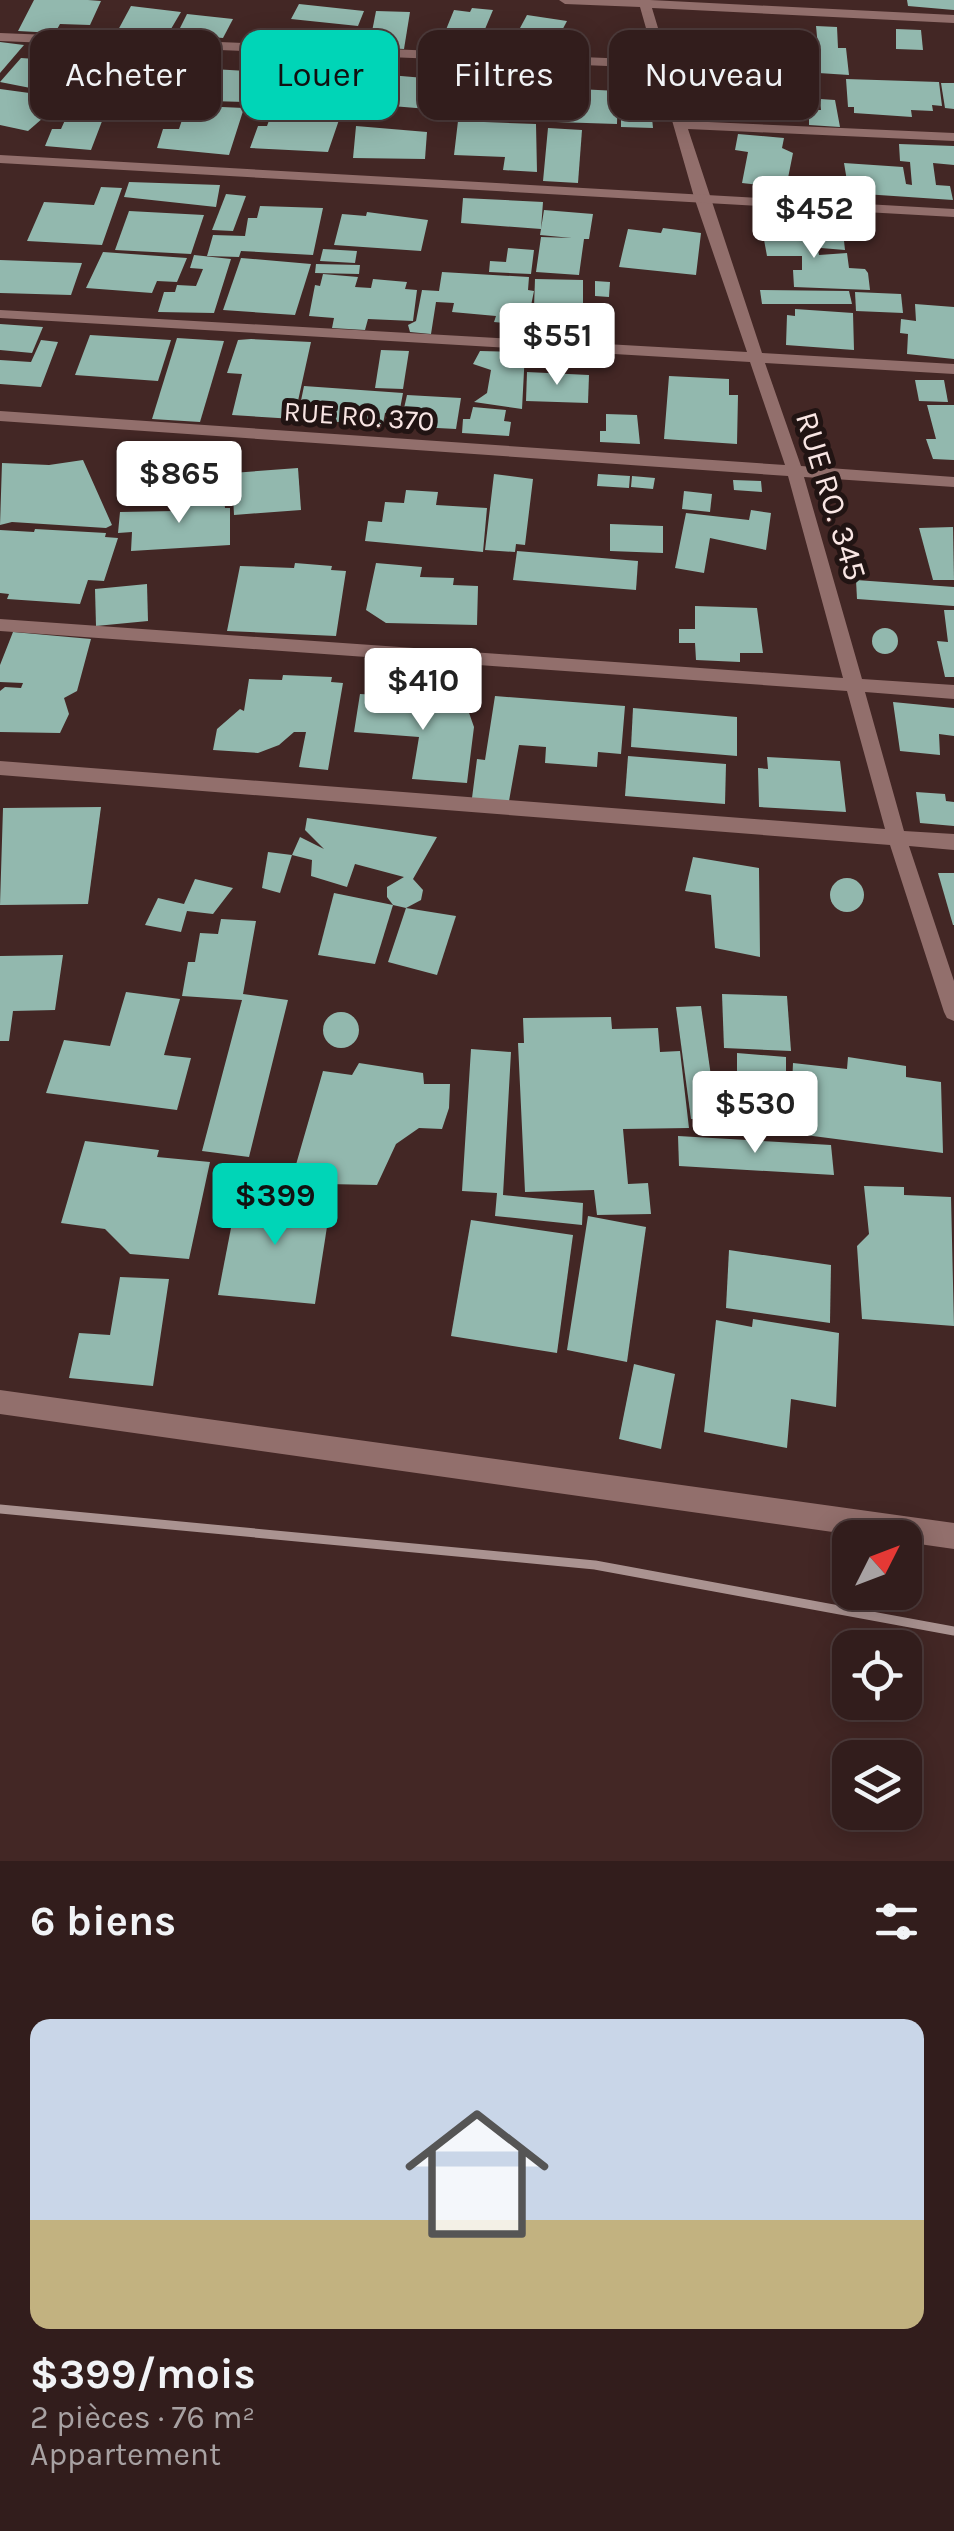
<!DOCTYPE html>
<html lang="fr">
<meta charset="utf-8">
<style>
:root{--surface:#321d1c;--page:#3d2a29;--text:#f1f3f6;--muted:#a8a2a3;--line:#4d3b3b;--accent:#00d5b7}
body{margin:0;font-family:Karla,sans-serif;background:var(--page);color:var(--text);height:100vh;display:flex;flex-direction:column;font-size:38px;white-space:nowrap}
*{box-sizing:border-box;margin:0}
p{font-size:32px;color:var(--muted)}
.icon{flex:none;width:55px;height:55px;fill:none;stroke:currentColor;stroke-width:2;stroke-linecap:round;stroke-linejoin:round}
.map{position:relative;height:1861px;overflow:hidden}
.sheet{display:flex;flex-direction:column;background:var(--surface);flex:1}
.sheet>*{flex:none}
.guide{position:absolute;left:30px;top:30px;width:895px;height:90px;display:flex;gap:20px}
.needle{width:65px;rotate:48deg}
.fabs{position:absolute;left:832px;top:1520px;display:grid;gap:20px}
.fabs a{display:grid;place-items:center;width:90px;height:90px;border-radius:20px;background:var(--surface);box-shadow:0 5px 25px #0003,0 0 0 2px var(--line);font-size:50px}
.price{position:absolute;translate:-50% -85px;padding:0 22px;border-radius:10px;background:#fff;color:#222;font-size:32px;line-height:65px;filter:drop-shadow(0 2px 5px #0008)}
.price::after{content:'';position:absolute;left:50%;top:60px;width:30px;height:22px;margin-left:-15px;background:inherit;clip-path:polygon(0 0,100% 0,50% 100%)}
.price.on{background:var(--accent);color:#111}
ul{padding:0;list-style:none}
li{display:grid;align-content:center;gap:20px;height:530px;padding:0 30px}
li span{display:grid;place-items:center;height:310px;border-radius:20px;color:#555}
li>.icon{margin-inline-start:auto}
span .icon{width:180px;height:180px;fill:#fffc;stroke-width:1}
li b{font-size:42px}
h2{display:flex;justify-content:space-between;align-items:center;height:120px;padding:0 30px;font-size:42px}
.pill{padding:0 35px;border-radius:20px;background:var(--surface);box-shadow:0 5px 25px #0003,0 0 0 2px var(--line);font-size:35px;line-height:90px}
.pill.on{background:var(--accent);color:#111}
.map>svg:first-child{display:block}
.building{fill:#92b8ae}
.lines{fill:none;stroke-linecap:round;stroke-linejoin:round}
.minor{fill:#926f6c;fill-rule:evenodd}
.tertiary{fill:#926f6c;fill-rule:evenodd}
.rail{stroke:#aa9391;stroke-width:9}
.labels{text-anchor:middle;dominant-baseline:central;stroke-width:10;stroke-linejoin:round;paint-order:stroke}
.far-street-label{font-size:28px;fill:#f9e6e4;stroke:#211413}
.street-label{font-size:32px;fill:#f9e6e4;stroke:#211413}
</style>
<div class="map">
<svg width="954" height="1861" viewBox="0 0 954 1861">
<rect width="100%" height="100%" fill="#432725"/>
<g class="building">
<polygon points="34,0 88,0 101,1 90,25 60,24 55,33 18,31"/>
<polygon points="907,0 954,0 954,10 908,6"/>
<polygon points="299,4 364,11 358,26 291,19"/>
<polygon points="131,6 181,12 168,34 117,32"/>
<polygon points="472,8 493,10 480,41 443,37 454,10 470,12"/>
<polygon points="376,11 410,12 404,49 369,47"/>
<polygon points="187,14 233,19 223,38 177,34"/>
<polygon points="527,15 567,21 547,59 507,52"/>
<polygon points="816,26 837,27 838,48 846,48 849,75 788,71 788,49 818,47"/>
<polygon points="896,29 921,30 923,50 896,49"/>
<polygon points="694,32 720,34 720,40 724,40 725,34 764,33 761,66 688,61"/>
<polygon points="0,42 24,45 0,73"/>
<polygon points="89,55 155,58 136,101 110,100 114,86 76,84"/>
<polygon points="21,58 79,62 61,94 0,82"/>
<polygon points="531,62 534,78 462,81 460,65"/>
<polygon points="178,67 247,71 244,77 253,78 246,102 173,100 177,86 170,86"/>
<polygon points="282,72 322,74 317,91 277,89"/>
<polygon points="366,73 436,79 428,109 356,103"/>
<polygon points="258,74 278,76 272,92 251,90"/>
<polygon points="327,76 357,79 349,97 320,95"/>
<polygon points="846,79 939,82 942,106 932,105 933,111 911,110 912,117 854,113 854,107 848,107"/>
<polygon points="722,83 774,86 774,105 780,105 780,119 714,114 715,101 722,101"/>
<polygon points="941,83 954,83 954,109 945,108"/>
<polygon points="487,85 550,92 546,118 487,120 488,115 451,113 456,87 486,88"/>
<polygon points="558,88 618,91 617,124 556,122"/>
<polygon points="0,89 66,98 28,131 0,125"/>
<polygon points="820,99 835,100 840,127 809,125 809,110 821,110"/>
<polygon points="73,101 109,103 91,150 45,146 52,129 61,129 66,118 61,118 63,111 69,111"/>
<polygon points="178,105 244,108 229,155 157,148 163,129 179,129 182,120 172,119"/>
<polygon points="272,112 340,117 328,152 250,148 258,126 267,126"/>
<polygon points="621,117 652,118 653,128 621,127"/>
<polygon points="458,121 536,124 537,172 503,170 505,157 454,155"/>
<polygon points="356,126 427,132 425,159 353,158"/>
<polygon points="548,128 582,130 578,183 543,181"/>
<polygon points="738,134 784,138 782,148 793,153 788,178 781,178 779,187 742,183 748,152 735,150"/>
<polygon points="899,144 954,146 954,165 933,163 936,185 950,186 953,200 849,193 844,163 903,167 906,184 912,185 910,162 900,161"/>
<polygon points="129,182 220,185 216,207 124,197"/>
<polygon points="101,187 122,188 102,245 27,241 44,202 94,205"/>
<polygon points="226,194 246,196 233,231 212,230"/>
<polygon points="463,198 543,202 541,229 544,210 593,214 589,239 584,239 579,275 536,272 541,237 572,238 540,235 541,229 461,223"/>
<polygon points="260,206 323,208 313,255 241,251 239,257 207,256 213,235 245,236 248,218 257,218"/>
<polygon points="129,211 204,215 191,254 115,250"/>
<polygon points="367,212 428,220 421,251 334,245 342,214 366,216"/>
<polygon points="663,228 701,233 696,275 619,267 628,229 661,233"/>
<polygon points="762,229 814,229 819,255 847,253 849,268 865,269 868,273 870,290 794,287 793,270 802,270 802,256 767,256"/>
<polygon points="820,231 843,232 845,250 821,248"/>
<polygon points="508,248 534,250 531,274 489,272 490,261 506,262"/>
<polygon points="323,249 357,251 355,263 320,261"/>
<polygon points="103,252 187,258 177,282 157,281 152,293 86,288"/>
<polygon points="194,255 231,259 214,313 158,312 164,292 175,292 177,285 196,286 203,269 190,268"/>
<polygon points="241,258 311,264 295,315 223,310"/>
<polygon points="0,260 82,263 71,295 0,293"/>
<polygon points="316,264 360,265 359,274 315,273"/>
<polygon points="442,272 529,277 528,290 534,291 527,325 494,322 496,316 452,312 454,303 436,302 431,334 410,332 408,325 416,321 422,290 439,291"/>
<polygon points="323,274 358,277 355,287 371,288 373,279 407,282 405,289 417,290 413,321 368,319 365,330 332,328 334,318 309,316 315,285 320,286"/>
<polygon points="535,279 583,280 583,337 533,336"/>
<polygon points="595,281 610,282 609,297 595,296"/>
<polygon points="760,290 849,291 852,304 762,304"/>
<polygon points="855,292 901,294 903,313 856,311"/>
<polygon points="915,304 954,307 954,359 907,354 908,334 900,333 901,319 916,321"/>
<polygon points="795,309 853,313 854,350 786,345 787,315 795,316"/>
<polygon points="0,324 43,327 32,353 0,350"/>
<polygon points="90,335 171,340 158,381 75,375"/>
<polygon points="177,338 224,341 200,422 152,419"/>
<polygon points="251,339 311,342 294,419 232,415 242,374 227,373 238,340"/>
<polygon points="41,340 58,342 41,387 0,384 0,360 31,362"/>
<polygon points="381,350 409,351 403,389 375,388"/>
<polygon points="480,351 525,352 522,409 474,402 487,393 491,370 473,364"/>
<polygon points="527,372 589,375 588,403 526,401"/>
<polygon points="669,376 729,379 729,395 738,395 737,444 664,439"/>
<polygon points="915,380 944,380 948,402 919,401"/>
<polygon points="304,386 403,393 399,414 385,413 383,424 297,420"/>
<polygon points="407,395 461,398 456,429 400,426"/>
<polygon points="927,405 954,405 954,460 933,459 926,439 936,439"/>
<polygon points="473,407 506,410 504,421 511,422 509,436 462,433 463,419 470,419"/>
<polygon points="606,414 637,415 640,444 600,442 600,431 606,431"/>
<polygon points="177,455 205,457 195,497 166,495"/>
<polygon points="83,460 112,525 106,528 12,522 0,525 2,463 49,465"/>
<polygon points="298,468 301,510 234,515 232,473"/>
<polygon points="494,474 533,479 525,545 516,544 515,552 485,550"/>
<polygon points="598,474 630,476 629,488 597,486"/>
<polygon points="632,476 655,478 653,489 631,487"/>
<polygon points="733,480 761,481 762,492 734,490"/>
<polygon points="406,490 438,492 436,505 487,508 483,552 365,541 368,521 382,522 385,502 404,503"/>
<polygon points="684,491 712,494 710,512 682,509"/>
<polygon points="224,498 225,508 230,508 230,545 131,551 132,532 118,533 120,512 174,511 174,501"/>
<polygon points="751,510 771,513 766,550 710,538 704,573 675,568 686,513 749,520"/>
<polygon points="610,524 663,526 663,553 610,551"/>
<polygon points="953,527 954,580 933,580 919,528"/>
<polygon points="35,529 106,533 105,537 118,538 104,581 88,580 80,604 7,599 9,594 0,593 0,530 34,532"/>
<polygon points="517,551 638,561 636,590 513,580"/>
<polygon points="295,563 332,566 331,570 346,571 336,636 227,631 240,566 294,568"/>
<polygon points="376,563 422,567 420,577 454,578 453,585 478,586 477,625 386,623 366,610"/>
<polygon points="856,580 954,587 954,606 857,599"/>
<polygon points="147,584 148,621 96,626 95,589"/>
<polygon points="695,606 757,608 763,653 740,653 740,662 696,660 695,643 679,643 679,629 695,629"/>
<polygon points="944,610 954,610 954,677 945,677 937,641 948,642"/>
<circle cx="885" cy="641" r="13"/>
<polygon points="13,632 91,639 77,691 64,698 69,714 60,733 0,732 0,691 5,687 21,688 23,683 0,682 0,665"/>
<polygon points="283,675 332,677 331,682 343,683 328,770 299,767 306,732 294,732 279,745 258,753 213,750 217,729 240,709 244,711 249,679 282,680"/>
<polygon points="360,694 433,698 431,705 453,702 468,710 474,727 467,783 412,779 419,737 354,732"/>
<polygon points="495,696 625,706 621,754 598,752 597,767 545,763 546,747 519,745 509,801 472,798 477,759 485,760"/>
<polygon points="893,702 954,708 954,736 939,734 940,755 900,751"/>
<polygon points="633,708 737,717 737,756 631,747"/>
<polygon points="628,756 726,764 725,804 625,796"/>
<polygon points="767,757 840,761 846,812 759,807 758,768 768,769"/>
<polygon points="916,792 945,794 946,801 954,802 954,826 920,823"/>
<polygon points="101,807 88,904 0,905 3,808"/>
<polygon points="307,818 437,837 413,879 423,890 421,900 406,908 393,905 387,897 387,887 404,877 355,864 347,887 311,876 312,860 292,855 300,837 324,849 305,830"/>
<polygon points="268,852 292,855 280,893 262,888"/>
<polygon points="693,857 759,868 760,957 715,948 711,895 685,891"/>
<polygon points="938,873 954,873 954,925 953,925"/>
<circle cx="847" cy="895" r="17"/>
<polygon points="195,879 233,888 213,914 187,911 181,932 145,925 158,898 184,904"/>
<polygon points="334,893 393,905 375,964 318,955"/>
<polygon points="406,908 456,916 437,975 388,962"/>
<polygon points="221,919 256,921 243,994 288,1000 249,1157 202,1151 242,1000 182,996 188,962 195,962 200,933 218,934"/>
<polygon points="63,955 55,1010 13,1011 9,1041 0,1041 0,956"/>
<polygon points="126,992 180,999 164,1055 191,1058 177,1110 46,1093 64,1040 110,1046"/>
<polygon points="722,994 787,996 791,1051 724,1048"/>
<polygon points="701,1006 717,1118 691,1119 676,1007"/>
<circle cx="341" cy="1030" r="18"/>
<polygon points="611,1017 612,1029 658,1028 660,1052 680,1051 689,1128 623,1129 628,1184 648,1183 651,1214 597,1215 594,1190 525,1192 518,1043 524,1043 523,1018"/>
<polygon points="471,1049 511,1052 503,1195 583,1203 582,1225 495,1216 497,1193 462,1191"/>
<polygon points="737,1053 786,1057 786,1133 737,1129"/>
<polygon points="848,1057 906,1066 906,1077 941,1082 943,1153 790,1133 793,1063 847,1069"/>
<polygon points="359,1063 423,1073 424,1084 450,1084 449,1108 442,1129 419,1128 396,1144 377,1185 326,1184 326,1174 295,1168 323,1071 352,1075"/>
<polygon points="678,1136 831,1145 834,1175 679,1166"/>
<polygon points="85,1141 159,1150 157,1157 210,1162 189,1259 130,1254 105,1229 61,1223"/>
<polygon points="864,1186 904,1187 904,1195 951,1197 954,1326 862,1319 857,1246 869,1234"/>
<polygon points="238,1192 331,1201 315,1304 218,1295"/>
<polygon points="588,1216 646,1227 627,1362 567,1350"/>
<polygon points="471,1220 573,1235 557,1353 451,1336"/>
<polygon points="729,1250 831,1265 830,1323 726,1308"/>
<polygon points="120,1277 169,1279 153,1386 69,1378 79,1333 110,1335"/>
<polygon points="753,1319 839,1333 836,1407 791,1399 787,1448 704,1432 716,1320 752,1327"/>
<polygon points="634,1364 675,1374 661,1449 619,1439"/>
</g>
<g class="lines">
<polygon class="minor" points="559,0 650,0 954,15 954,23 652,8 686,121 954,133 954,141 688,129 762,353 954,364 954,374 765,363 801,466 954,477 954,487 804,477 862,679 954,685 954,699 865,692 904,831 954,834 954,850 909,846 954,981 954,1021 947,1018 944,1012 890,845 0,775 0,761 885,829 847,691 0,631 0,619 843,678 788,476 0,421 0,411 785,465 750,362 0,318 0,310 747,352 694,197 657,68 0,41 0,33 655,60 640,7 565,4"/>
<g class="tertiary">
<polygon points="0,155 954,209 954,217 0,163"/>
<polygon points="0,1390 954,1523 954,1549 905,1542 905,1538 875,1538 0,1414"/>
</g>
<polyline class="rail" points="0,1509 595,1565 954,1631"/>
</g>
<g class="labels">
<g class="far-street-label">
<text transform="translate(359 416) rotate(4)">RUE RO. 370</text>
</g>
<g class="street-label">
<text transform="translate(831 496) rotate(73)">RUE RO. 345</text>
</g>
</g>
</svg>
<div class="fabs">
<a><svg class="needle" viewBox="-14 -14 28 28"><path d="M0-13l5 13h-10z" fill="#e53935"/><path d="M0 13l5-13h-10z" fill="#a8a2a3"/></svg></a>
<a><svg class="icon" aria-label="locate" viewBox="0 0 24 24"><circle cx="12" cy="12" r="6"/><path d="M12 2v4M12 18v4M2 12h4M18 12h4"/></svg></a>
<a><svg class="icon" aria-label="layers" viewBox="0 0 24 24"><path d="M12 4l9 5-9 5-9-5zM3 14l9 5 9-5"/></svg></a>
</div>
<b class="price" style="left:814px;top:261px">$452</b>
<b class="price" style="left:557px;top:388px">$551</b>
<b class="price" style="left:179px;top:526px">$865</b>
<b class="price" style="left:423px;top:733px">$410</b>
<b class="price" style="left:755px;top:1156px">$530</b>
<b class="price on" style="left:275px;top:1248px">$399</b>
<div class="guide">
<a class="pill">Acheter</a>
<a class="pill on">Louer</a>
<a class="pill">Filtres</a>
<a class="pill">Nouveau</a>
</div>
</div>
<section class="sheet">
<h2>6 biens<svg class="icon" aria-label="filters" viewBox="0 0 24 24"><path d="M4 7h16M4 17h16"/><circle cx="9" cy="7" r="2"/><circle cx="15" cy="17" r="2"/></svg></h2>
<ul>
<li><span style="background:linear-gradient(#c9d6e8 65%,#c2b280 0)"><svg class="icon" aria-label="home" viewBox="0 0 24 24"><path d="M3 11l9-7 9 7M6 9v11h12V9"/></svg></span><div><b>$399/mois</b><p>2 pièces · 76 m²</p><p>Appartement</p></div></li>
</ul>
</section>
